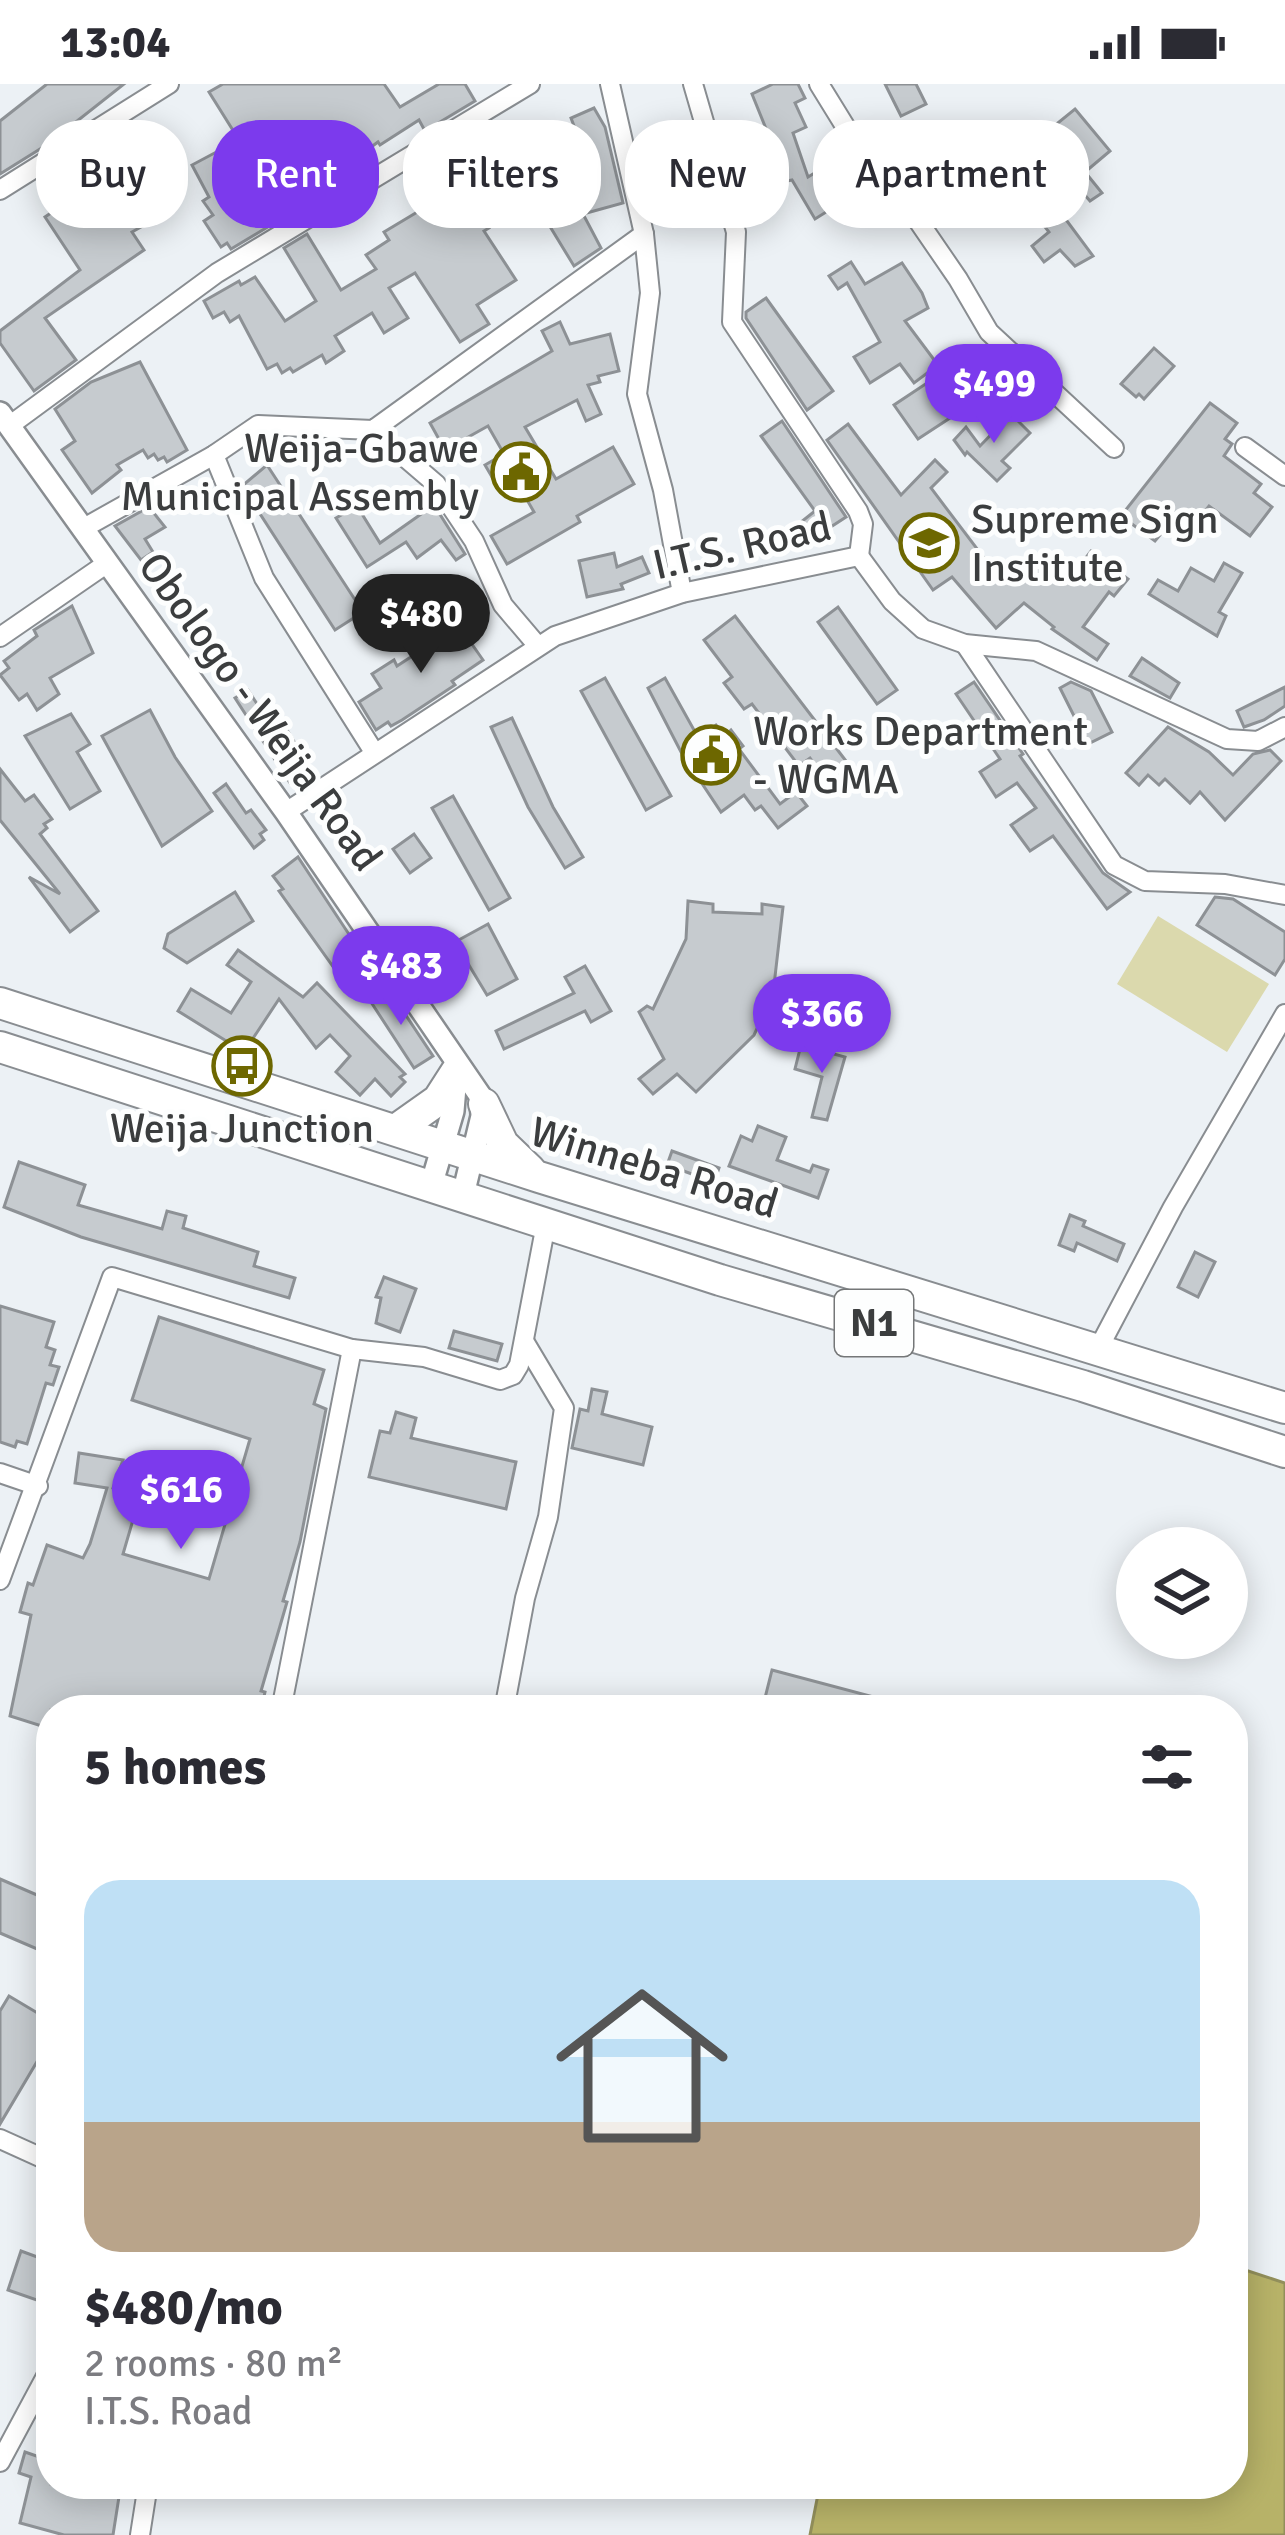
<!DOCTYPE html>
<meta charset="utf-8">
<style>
:root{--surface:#fff;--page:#f2f2f3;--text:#2b2b33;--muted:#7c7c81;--line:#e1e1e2;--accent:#7c3aed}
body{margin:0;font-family:Signika,sans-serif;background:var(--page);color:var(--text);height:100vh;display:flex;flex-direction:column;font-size:45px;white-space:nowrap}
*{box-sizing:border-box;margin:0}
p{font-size:39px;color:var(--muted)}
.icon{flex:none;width:66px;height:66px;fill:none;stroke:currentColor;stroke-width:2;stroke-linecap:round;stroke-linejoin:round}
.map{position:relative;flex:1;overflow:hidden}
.side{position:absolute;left:36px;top:1611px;width:1212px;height:804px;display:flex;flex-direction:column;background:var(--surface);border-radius:48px;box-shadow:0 6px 30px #0003}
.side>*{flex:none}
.top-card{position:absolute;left:36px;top:36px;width:1215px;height:108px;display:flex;gap:24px}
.tools{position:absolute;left:1116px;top:1443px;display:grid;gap:24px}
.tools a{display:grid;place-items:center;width:132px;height:132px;border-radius:50%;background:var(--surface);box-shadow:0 6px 30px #0003;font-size:60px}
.price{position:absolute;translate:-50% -102px;padding:0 27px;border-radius:42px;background:var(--accent);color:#fff;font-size:39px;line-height:78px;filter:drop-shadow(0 3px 6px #0008)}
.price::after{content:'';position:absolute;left:50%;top:72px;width:36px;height:27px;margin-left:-18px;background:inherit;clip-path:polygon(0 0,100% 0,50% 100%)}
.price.active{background:#222;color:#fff}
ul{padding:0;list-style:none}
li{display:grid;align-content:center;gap:24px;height:636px;padding:0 48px}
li+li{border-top:3px solid var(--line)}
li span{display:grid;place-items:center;height:372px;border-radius:36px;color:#555}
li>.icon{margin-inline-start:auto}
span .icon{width:216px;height:216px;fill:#fffc;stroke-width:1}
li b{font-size:51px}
h2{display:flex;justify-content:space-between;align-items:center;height:144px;padding:0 48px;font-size:51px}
.tag{padding:0 42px;border-radius:48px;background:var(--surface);box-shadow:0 6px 30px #0003;font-size:42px;line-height:108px}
.tag.active{background:var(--accent);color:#fff}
.status{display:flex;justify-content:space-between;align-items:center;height:84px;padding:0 60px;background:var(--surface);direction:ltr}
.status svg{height:33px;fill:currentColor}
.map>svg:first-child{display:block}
.green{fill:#dbd9ad}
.water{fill:#b7b268;stroke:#928f5b;stroke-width:3}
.building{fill:#c6cbcf;stroke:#8d9195;stroke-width:3}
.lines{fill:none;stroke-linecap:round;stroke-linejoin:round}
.minor-casing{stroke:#898d91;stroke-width:22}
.tertiary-casing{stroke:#898d91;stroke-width:26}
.trunk-casing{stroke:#898d91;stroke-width:34}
.minor{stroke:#fff;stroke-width:18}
.tertiary{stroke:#fff;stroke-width:21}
.trunk{stroke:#fff;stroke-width:30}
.labels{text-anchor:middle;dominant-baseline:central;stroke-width:10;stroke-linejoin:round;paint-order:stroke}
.shield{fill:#fdfefe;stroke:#757778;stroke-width:3}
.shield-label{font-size:39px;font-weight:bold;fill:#3b3d3e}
.poi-label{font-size:42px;fill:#3b3d3e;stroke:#fdfefe;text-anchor:start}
.street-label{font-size:42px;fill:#3b3d3e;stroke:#fdfefe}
</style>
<div class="status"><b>13:04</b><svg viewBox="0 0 49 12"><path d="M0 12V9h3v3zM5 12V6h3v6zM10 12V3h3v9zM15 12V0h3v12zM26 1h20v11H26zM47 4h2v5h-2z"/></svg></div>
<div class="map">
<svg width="1285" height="2451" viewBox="0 0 1285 2451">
<rect width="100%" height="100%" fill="#ecf1f5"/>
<polygon class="green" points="1158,832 1269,900 1227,968 1117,900"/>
<polygon class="water" points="1233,2182 1285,2199 1285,2451 810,2451 820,2400 1233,2400"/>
<g class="building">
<polygon points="47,0 124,0 48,60 0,90 0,37"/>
<polygon points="223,0 384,0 400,23 439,0 465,0 475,17 425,47 419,36 380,61 378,58 329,94 292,43 226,83 262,134 300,115 304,121 231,165 227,159 221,163 204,137 213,131 203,117 209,113 192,81 239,56 209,8"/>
<polygon points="773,0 798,0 805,14 795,19 806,43 793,49 808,93 846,70 866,103 815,135 792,96 787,97 752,10"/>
<polygon points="885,0 916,0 926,20 901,32"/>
<polygon points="594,24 605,43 623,119 583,130 601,164 574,182 532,113 520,119 494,70 528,49 530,53 545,45 549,52 574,42 571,34"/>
<polygon points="1075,25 1110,67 1085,88 1102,109 1090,117 1084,110 1061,129 1093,172 1075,182 1060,166 1044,178 1032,162 1049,148 995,79 1008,69 1027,93 1058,69 1043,51"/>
<polygon points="136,51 153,82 131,94 114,64"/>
<polygon points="674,54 676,65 696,61 708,124 680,129 671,85 664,86 657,57"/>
<polygon points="472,64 486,88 466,101 489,144 484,147 516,196 477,221 489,240 460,258 415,189 389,204 408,234 384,249 372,229 335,252 344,267 326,279 322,271 293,288 290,284 282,289 277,280 267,285 239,232 230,238 224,228 213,234 204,217 239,197 241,201 255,193 285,237 316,217 284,164 307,150 341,206 376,185 366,171 389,156 384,148 424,124 409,97 456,76"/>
<polygon points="125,93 150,138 132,148 144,166 45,234 76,276 34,307 0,259 0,247 80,186 45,133 85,106 89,112"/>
<polygon points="851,178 865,200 902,179 922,209 928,224 905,237 938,281 914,299 900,280 870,299 854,273 880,258 847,199 838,205 829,192"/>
<polygon points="766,214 833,307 807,326 746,234 746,228"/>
<polygon points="560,238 570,260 610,250 619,287 598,292 600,298 588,301 601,330 586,337 577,316 525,343 556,395 613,363 634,400 577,432 580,438 507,480 491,452 534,428 515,395 499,405 485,381 504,370 488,342 445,366 430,339 552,267 542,247"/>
<polygon points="1154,264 1174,282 1144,315 1139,310 1136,313 1121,300"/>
<polygon points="140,278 187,366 167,378 164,373 158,376 154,370 148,374 143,366 117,381 121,386 92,409 62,366 75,357 55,325 91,298"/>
<polygon points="927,299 950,334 918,355 894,321"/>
<polygon points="1210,319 1237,339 1225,355 1232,360 1224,372 1261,400 1254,409 1272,423 1250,452 1209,422 1197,437 1181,426 1155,457 1121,432"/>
<polygon points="1011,330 1030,349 1002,377 1010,384 997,397 967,368 965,371 954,356 966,343 980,362"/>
<polygon points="782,337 846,433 803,461 791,446 815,427 761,352"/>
<polygon points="848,340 901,411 935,376 947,388 931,404 990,482 994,479 1008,494 1026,476 1031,481 1040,472 1066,499 1091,467 1128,495 1114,512 1109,508 1083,543 1108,560 1097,576 1052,545 1054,543 1024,519 996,544 952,493 933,506 827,356"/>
<polygon points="267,381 363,528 335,546 242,402"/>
<polygon points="434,421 465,470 456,476 441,456 417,474 406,458 367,483 336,434 357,422 380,459"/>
<polygon points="149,423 165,443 145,455 153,468 141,476 115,442"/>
<polygon points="614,469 617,483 642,473 649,489 621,500 623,505 587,513 579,477"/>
<polygon points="1224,479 1242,489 1219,528 1226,532 1217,552 1149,510 1158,496 1178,507 1191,484 1214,497"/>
<polygon points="168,492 234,584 222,592 154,502"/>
<polygon points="72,522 93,569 50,594 59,610 37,626 27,610 19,616 0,591 9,584 4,577 37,552 34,546"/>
<polygon points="838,523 897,606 877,620 818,538"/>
<polygon points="735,532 846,677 824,693 810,674 799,682 752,620 744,625 724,599 732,593 704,556"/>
<polygon points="455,536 483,576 452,597 455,601 402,636 391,642 388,638 376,646 359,618 381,604 372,590 394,576 397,582 420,567 417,561"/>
<polygon points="1142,574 1179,599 1170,614 1130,592"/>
<polygon points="605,594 671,712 646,726 581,607"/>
<polygon points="665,594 699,655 716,641 725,652 731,646 743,662 739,665 780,720 796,708 807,722 778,744 761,722 755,726 744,711 721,728 681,668 648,604"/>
<polygon points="974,598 1023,670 1020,672 1103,789 1130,808 1107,825 1053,752 1030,767 1011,741 1036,724 1017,699 996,713 980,688 1000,675 956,610"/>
<polygon points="1071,598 1091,607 1112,648 1088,660 1060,604"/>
<polygon points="1285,603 1285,622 1264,636 1244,643 1237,627"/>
<polygon points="248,606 270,640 280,634 311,686 290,699 235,614"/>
<polygon points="150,626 175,673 212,727 162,762 102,652"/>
<polygon points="71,630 90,660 77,668 100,707 70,725 25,652"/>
<polygon points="512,634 553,723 583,773 565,784 528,723 491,643"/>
<polygon points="1168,643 1209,668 1233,691 1253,670 1270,666 1281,677 1225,736 1200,708 1190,719 1165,695 1159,701 1148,691 1139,701 1126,689"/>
<polygon points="0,685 25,717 34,711 52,735 44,740 47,744 40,750 98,827 70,848 29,793 60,810 0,736"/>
<polygon points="226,700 246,729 251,726 266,746 260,750 264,756 254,764 214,709"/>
<polygon points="453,712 510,814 489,826 432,724"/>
<polygon points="414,750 431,774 410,789 393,765"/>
<polygon points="298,773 360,867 334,884 279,807 283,805 273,792"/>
<polygon points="235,808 253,837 187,879 164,864 168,850"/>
<polygon points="1215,813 1233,815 1285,848 1285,875 1275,891 1197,841"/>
<polygon points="688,817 713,820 713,828 762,830 762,820 783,823 773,910 754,951 696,1008 677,990 653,1010 639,995 664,975 639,928 647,922 653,925 686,855"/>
<polygon points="488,840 517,895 487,911 455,858"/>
<polygon points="238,866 303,913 317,899 405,990 400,993 405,998 391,1012 375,995 360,1011 336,988 350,972 330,951 316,964 279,915 244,968 178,927 191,905 231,929 251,898 227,881"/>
<polygon points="585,882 611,927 591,938 585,927 504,965 496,947 574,909 565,893"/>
<polygon points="387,903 433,972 414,984 369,915"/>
<polygon points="801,961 845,973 827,1036 812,1033 822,993 795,985"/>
<polygon points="758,1042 786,1053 777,1076 810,1088 813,1081 828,1086 818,1114 729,1082 741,1052 752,1057"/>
<polygon points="672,1067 719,1084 714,1098 667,1081"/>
<polygon points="19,1078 85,1101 78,1121 162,1145 167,1127 186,1132 183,1144 258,1168 254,1182 295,1194 289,1214 81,1153 4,1123"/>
<polygon points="1070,1131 1085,1137 1083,1142 1124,1160 1117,1177 1077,1159 1074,1167 1059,1161"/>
<polygon points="1195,1168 1215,1178 1198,1213 1178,1203"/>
<polygon points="384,1193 416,1205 400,1248 376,1239 381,1214 376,1213"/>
<polygon points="0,1222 54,1238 46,1263 55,1266 50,1281 59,1283 53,1301 46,1299 27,1360 17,1357 15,1363 0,1358"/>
<polygon points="159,1233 324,1286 314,1320 326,1325 300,1458 283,1517 287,1518 261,1607 265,1608 261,1626 51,1626 51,1645 10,1632 31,1531 20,1528 28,1499 33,1501 47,1461 83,1474 90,1460 107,1404 75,1399 79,1369 123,1376 113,1404 140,1412 123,1470 209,1495 250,1355 132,1316"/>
<polygon points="454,1247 502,1260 497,1277 449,1264"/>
<polygon points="592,1305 607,1308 602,1330 652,1343 643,1381 572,1364 580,1325 588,1327"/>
<polygon points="396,1328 416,1334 411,1354 516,1378 506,1425 369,1393 380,1347 390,1349"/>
<polygon points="772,1586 904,1621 903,1626 762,1626"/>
<polygon points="0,1795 51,1817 51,1871 0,1849"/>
<polygon points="9,1912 51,1937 51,1954 0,2040 0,1927"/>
<polygon points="21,2167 51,2178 51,2221 8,2206"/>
<polygon points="25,2368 51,2377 51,2400 121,2400 113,2451 64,2451 20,2439 31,2393 19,2389"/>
</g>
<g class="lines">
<defs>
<g id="minor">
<polyline points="610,0 644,150 650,209 637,310 663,406 682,509"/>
<polyline points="693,0 736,148 732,238 858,427 863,440 859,472"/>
<polyline points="819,0 848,47 886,90 958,195 989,248 1114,364"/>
<polyline points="0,106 169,0"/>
<polyline points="9,342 217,189 530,0"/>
<polyline points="373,346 436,400 474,457 503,521 537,561"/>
<polyline points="1245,363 1285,392"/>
<polyline points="214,371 264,494 374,668"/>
<polyline points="82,445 214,371 258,341 373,346 644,150"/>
<polyline points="0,553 106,480"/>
<polyline points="965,560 1114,781 1145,797 1225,800 1285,811"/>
<polyline points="286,728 555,552 682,509 859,472 892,517 923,545 965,560 1036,567 1227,655 1258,657 1285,643"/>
<polyline points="1096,1269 1173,1123 1285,930"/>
<polyline points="0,1389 38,1402"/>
<polyline points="0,1496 112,1193 352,1265 424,1273 500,1296 513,1291 519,1281 546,1140"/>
<polyline points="281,1626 352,1265"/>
<polyline points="504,1626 525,1514 548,1433 564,1324 524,1257"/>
<polyline points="0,2055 51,2078"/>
<polyline points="0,2378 51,2283"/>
<polyline points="140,2451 148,2400"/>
</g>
<g id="tertiary">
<polyline points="0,329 286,728 481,1013 482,1032 463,1111"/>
<polyline points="431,1102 453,1027 456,991"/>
</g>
<g id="trunk">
<polyline points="0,919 539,1093 1285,1324"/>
<polyline points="0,963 720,1196 1083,1302 1285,1368"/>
<polyline points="484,1020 503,1060 530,1086"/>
<polyline points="397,1045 438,1016 456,988"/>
</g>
</defs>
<use href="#minor" class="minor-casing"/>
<use href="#tertiary" class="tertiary-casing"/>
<use href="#trunk" class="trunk-casing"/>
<use href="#minor" class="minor"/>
<use href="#tertiary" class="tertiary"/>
<use href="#trunk" class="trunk"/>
</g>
<defs>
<symbol id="civic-ring" viewBox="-11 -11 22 22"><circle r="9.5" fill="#fdfefe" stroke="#6d6700" stroke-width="1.5"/><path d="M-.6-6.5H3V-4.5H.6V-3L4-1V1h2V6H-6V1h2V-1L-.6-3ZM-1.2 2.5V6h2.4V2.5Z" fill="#6d6700"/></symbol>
<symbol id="university-ring" viewBox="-11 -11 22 22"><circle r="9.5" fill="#fdfefe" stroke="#6d6700" stroke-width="1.5"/><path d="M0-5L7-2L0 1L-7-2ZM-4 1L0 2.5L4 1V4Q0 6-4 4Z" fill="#6d6700"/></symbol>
<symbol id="bus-ring" viewBox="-11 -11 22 22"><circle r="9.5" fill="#fdfefe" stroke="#6d6700" stroke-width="1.5"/><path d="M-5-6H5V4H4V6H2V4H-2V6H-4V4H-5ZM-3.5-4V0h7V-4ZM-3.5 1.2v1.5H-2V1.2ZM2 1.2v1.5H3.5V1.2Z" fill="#6d6700"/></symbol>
</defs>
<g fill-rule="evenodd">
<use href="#civic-ring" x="488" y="355" width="66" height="66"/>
<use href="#university-ring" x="896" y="426" width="66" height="66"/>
<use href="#civic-ring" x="678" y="638" width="66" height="66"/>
<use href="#bus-ring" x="209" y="949" width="66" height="66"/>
</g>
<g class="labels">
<rect class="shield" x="835" y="1206" width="78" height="66" rx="9"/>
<g class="shield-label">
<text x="874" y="1239">N1</text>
</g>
<g class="poi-label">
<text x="479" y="364" text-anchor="end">Weija-Gbawe<tspan x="479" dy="48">Municipal Assembly</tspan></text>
<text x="971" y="435">Supreme Sign<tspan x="971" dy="48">Institute</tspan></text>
<text x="753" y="647">Works Department<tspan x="753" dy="48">- WGMA</tspan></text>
<text x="242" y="1044" text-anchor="middle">Weija Junction</text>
</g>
<g class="street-label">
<text transform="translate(742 462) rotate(-13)">I.T.S. Road</text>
<text transform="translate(260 628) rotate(54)">Obologo - Weija Road</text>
<text transform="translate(654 1084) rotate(17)">Winneba Road</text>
</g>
</g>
</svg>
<div class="tools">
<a><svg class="icon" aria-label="layers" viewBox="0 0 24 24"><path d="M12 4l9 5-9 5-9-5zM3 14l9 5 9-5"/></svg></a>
</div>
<b class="price" style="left:994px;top:362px">$499</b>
<b class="price active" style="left:421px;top:592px">$480</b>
<b class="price" style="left:401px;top:944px">$483</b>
<b class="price" style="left:822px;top:992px">$366</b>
<b class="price" style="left:181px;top:1468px">$616</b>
<div class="top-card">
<a class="tag">Buy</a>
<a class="tag active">Rent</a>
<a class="tag">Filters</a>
<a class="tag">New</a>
<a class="tag">Apartment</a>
</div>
<section class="side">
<h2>5 homes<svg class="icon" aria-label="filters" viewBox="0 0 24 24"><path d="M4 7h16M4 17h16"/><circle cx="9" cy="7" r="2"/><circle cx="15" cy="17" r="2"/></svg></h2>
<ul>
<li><span style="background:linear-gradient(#bfe0f5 65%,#b9a48a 0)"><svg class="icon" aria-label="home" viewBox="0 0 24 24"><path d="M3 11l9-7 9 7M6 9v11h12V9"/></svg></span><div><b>$480/mo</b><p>2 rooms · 80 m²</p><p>I.T.S. Road</p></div></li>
</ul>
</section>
</div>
